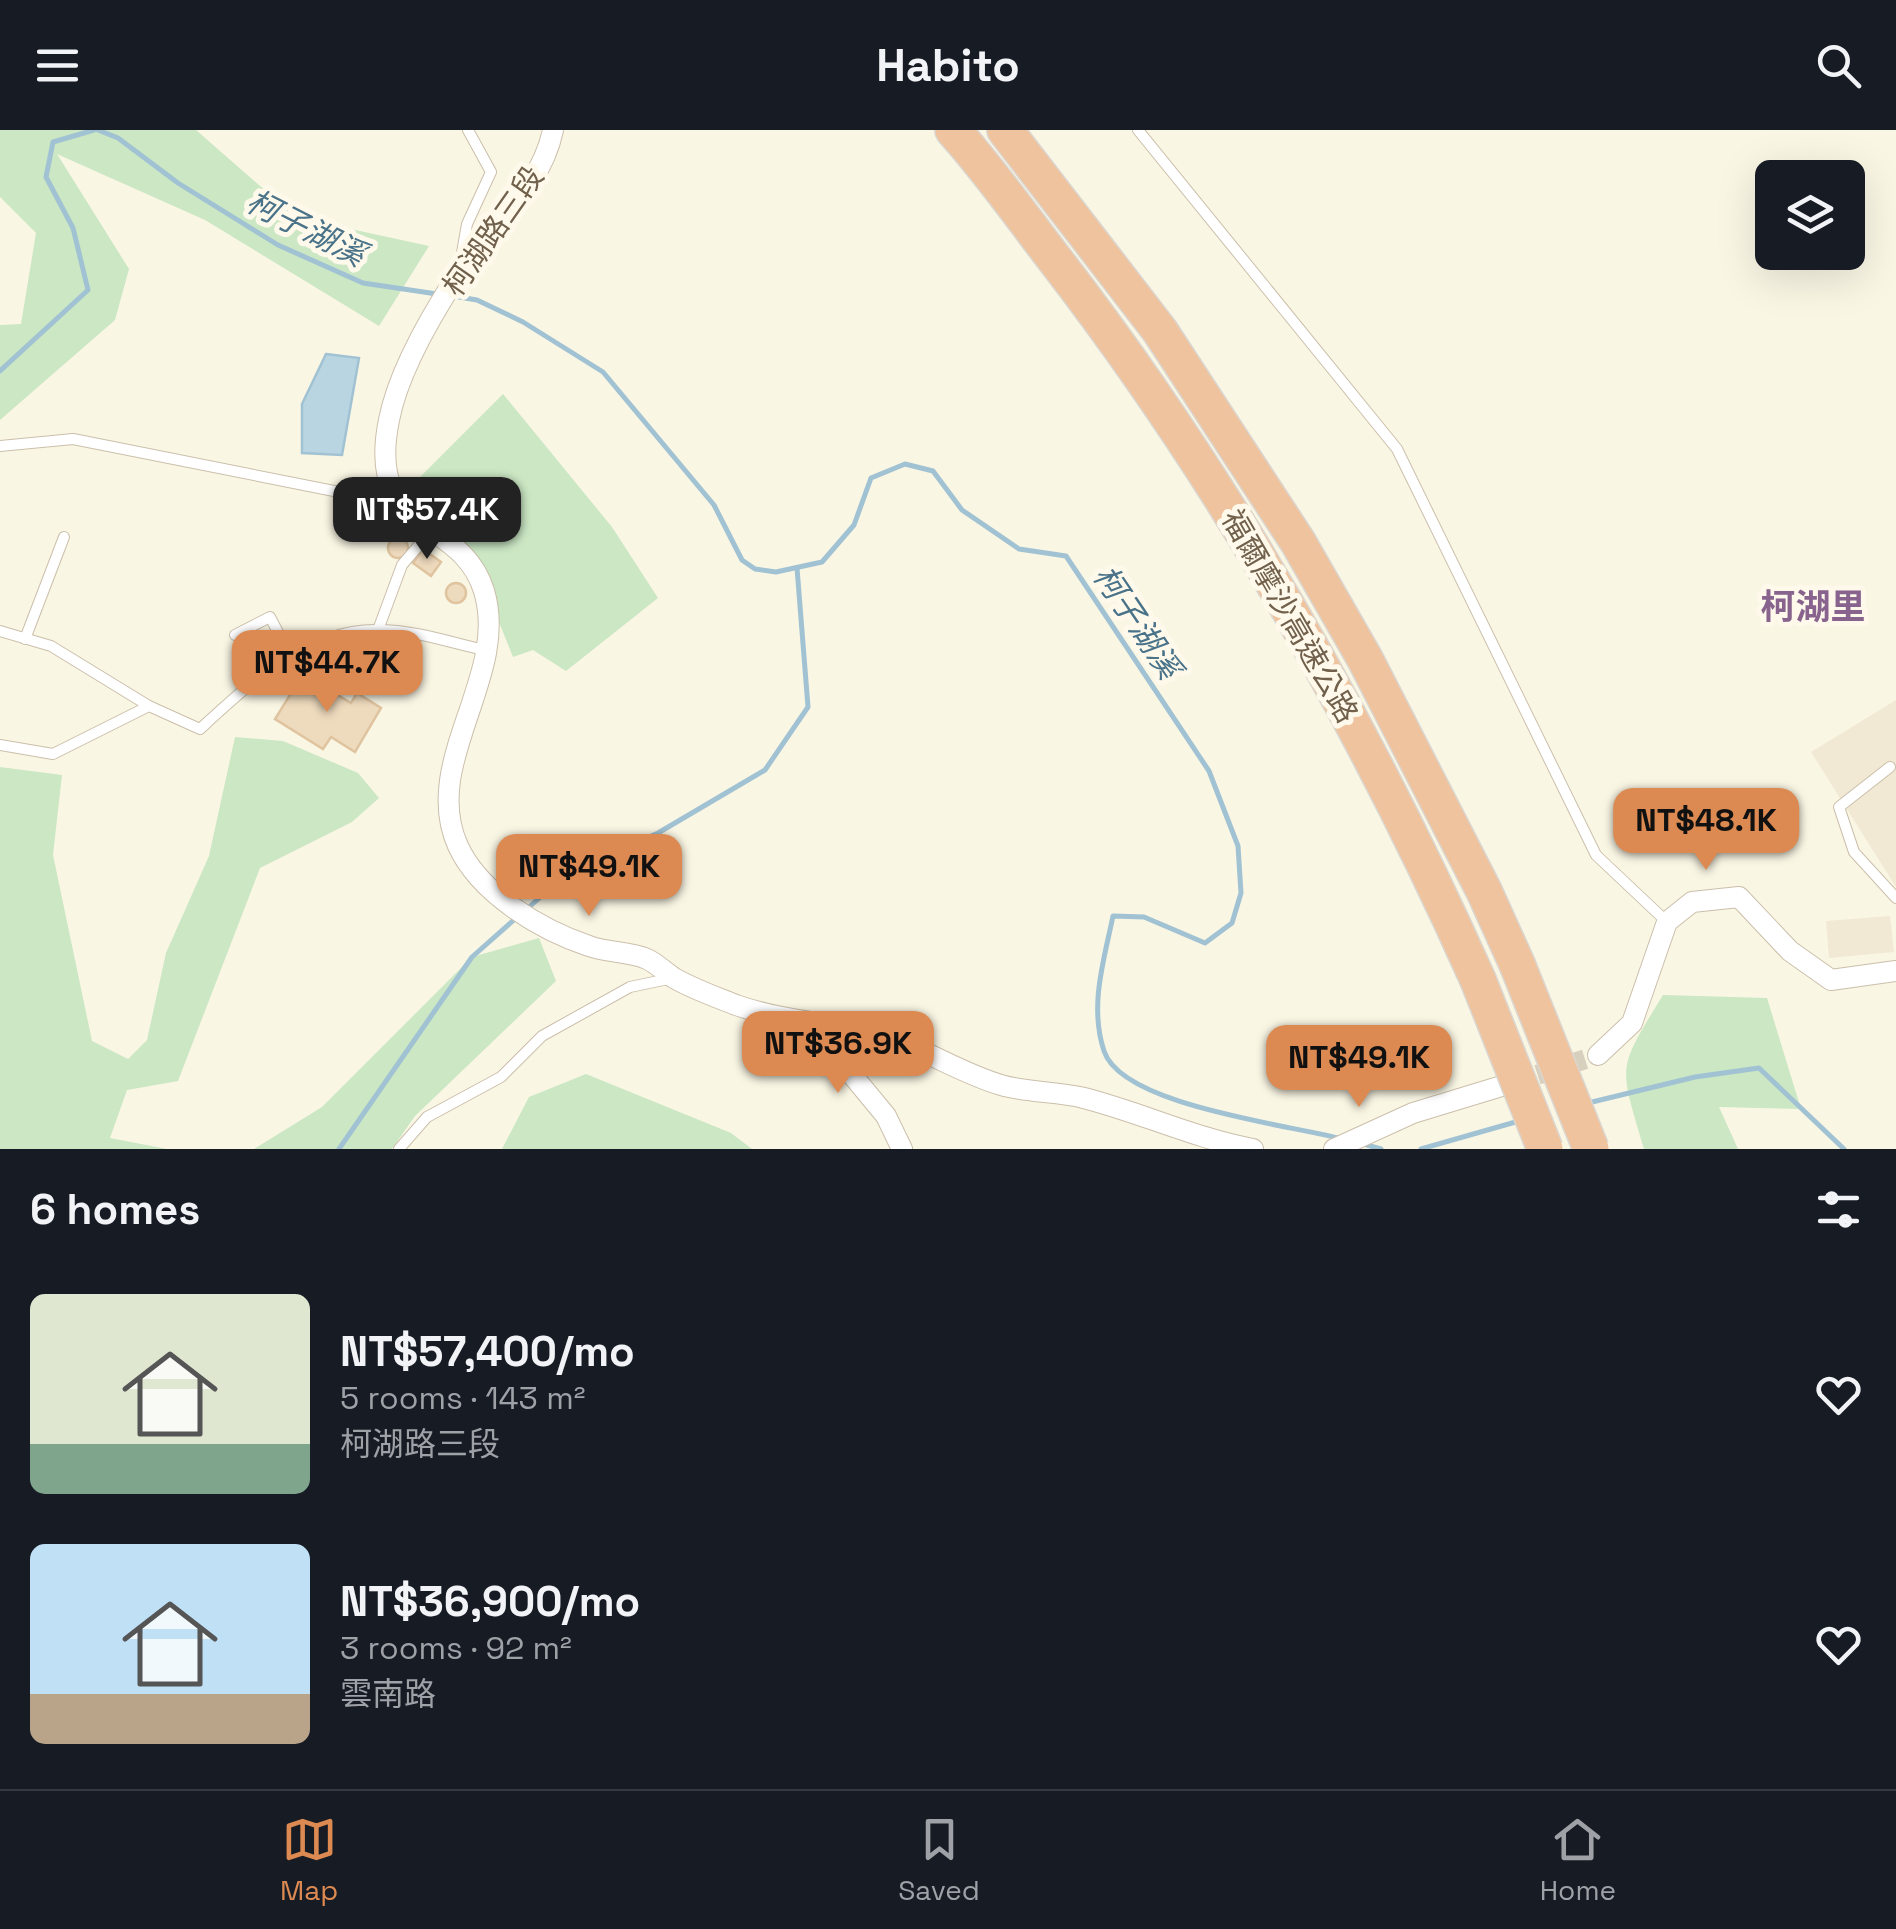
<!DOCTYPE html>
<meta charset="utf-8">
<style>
:root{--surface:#171b24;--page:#20242c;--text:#f1f3f6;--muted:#9ea1a6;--line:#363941;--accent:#dc8a51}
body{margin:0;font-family:"Space Grotesk","Noto Sans TC",sans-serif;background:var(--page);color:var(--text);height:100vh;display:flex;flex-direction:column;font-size:38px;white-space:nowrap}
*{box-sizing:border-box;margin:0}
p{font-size:32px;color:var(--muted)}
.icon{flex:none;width:55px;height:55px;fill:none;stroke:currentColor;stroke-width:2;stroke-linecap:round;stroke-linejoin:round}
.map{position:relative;height:1019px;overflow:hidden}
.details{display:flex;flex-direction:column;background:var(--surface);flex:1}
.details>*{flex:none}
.buttons{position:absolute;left:1755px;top:30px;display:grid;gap:20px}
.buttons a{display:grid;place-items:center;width:110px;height:110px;border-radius:15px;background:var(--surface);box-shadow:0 10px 40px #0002;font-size:50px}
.price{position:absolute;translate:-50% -85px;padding:0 22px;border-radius:20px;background:var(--accent);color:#111;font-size:32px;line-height:65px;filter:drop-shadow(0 2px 5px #0008)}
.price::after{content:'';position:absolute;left:50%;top:60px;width:30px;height:22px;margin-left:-15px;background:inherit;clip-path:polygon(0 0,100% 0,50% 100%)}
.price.selected{background:#222;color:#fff}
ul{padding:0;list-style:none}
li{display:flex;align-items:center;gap:30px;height:250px;padding:0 30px}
li span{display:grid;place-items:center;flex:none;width:280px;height:200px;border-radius:15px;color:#555}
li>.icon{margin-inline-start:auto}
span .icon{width:120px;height:120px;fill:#fffc;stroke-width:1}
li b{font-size:42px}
h2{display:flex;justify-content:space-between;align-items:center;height:120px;padding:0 30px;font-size:42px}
header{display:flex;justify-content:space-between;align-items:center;height:130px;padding:0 30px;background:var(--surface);font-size:45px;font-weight:700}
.tabs{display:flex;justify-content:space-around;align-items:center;height:140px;border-top:2px solid var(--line);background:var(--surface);font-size:28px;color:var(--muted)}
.tabs a{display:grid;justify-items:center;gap:5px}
.tabs .selected{color:var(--accent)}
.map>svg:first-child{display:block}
.residential{fill:#f1e9d3}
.green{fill:#cbe7c4}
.water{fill:#bad5e2;stroke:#a1c2d3;stroke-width:2.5}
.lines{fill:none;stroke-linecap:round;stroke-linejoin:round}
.stream{stroke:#a1c2d3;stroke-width:5}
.building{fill:#eedabd;stroke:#dfc49f;stroke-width:2.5}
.minor-tunnel{stroke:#d8d0be;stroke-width:20;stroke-dasharray:20 10;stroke-linecap:butt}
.service-casing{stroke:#cbbfab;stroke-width:12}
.minor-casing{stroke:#cbbfab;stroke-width:22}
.motorway-casing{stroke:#dad6d0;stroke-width:38}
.service{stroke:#fff;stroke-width:10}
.minor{stroke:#fff;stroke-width:20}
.motorway{stroke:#f0c39f;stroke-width:35}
.motorway-bridge-casing{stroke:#dad6d0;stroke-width:38;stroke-linecap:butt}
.motorway-bridge{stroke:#f0c39f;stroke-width:35}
.labels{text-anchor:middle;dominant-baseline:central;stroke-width:10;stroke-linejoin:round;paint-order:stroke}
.street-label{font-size:30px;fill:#71604b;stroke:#fef9ea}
.water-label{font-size:32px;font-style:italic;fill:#4a738a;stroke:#fef9ea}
.quarter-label{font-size:35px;font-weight:bold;fill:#87638d;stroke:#fef9ea}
</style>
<header><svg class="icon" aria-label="menu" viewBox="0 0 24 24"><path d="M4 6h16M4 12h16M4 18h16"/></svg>Habito<svg class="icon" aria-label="search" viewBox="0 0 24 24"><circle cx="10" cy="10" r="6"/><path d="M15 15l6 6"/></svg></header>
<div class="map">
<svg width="1896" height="1019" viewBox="0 0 1896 1019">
<rect width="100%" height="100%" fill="#faf6e4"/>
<g class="residential">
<polygon points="1896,570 1896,757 1811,622"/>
<polygon points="1890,786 1894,822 1829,828 1826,791"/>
</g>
<g class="green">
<polygon points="0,0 196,0 267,62 346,98 429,116 379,196 205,90 57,24 129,139 115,190 0,290 0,195 21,194 36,103 0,67"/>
<polygon points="503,264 612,397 658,468 566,541 533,520 513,527 489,467 399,368"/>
<polygon points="235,607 283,611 358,643 379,668 352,692 260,738 178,951 127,960 110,1008 167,1019 0,1019 0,637 62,645 53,725 92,911 128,929 147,910 166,823 209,726"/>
<polygon points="539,808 556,851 415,986 392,1019 254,1019 322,977 472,827"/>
<path d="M1663,865L1767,868L1801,979L1719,977L1738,1019H1644C1619,933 1616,942 1663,865Z"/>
<polygon points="586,944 731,1003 752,1019 502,1019 529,967"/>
</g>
<polygon class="water" points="326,224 359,228 342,325 302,323 302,274"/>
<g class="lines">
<g class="stream">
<polyline points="98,0 118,8 178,53 278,115 363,153 437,164"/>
<path d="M453,166L477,170L523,192L603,242L714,375L742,430L755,439L776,442L822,432L854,395L871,348L905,334L933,341L962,380L1019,419L1066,426L1209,641L1238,716L1241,763L1232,793L1205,813L1144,787L1113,786C1104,830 1089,876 1104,921C1122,976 1291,995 1342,1009"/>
<polyline points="0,241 88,160 73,98 46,47 53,12 94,0"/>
<polyline points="528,778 565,745 658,703 765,640 808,577 797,438"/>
<polyline points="1588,973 1695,947 1759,938 1844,1019"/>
<polyline points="1363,1014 1381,1019"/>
<polyline points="339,1019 472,827 516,788"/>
<polyline points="1421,1019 1519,991"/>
</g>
</g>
<g class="building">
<circle cx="398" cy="418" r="10"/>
<polygon points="423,419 441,432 431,446 413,433"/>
<circle cx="456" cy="463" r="10"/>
<polygon points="303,544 351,573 357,563 381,578 355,622 331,607 323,619 275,589"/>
</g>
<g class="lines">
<polyline class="minor-tunnel" points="1509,954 1598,925"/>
<defs>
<g id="service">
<polyline points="1138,0 1397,319 1596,725 1667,792"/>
<polyline points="460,134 467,94 491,42 468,0"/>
<polyline points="0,316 73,309 349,364 391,359"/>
<polyline points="378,500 402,435 430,402"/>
<polyline points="0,501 51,516 149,576"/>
<polyline points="235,505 270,487 291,527"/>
<polyline points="25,509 64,407"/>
<path d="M0,615L53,624L149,576L200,599C248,555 308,498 378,500C414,500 449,512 484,520"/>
<polyline points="1890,637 1839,677 1854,722 1896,768"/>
<polyline points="399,1019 427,987 501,947 542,906 630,857 673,848"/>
</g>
<g id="minor">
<path d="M553,0C541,59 489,98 457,146C431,186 398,243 389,290C365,407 461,385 484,461C510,547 420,632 458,716C480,764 541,800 589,816C607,823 629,821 647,829C656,833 665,842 674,848C693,859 716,867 736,875C787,893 842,893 892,909C930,922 963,944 1001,955C1028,963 1057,961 1084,968C1142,983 1194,1008 1253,1019"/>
<polyline points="811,895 886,986 902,1019"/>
<polyline points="1598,925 1632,893 1667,792 1692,772 1739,767 1790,821 1831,850 1896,841"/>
<polyline points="1334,1019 1413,983 1505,955"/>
</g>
<g id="motorway">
<path d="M953,0C990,41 1022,87 1056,131C1227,353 1364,595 1478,850"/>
<polyline points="1005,0 1160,201 1298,412 1365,529 1484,761 1517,834"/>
</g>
</defs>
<use href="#service" class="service-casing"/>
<use href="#minor" class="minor-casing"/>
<use href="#motorway" class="motorway-casing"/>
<use href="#service" class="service"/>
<use href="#minor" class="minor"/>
<use href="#motorway" class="motorway"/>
<defs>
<g id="motorway-bridge">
<polyline points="1517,834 1591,1019"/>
<polyline points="1478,850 1545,1019"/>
</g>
</defs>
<use href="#motorway-bridge" class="motorway-bridge-casing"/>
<use href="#motorway-bridge" class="motorway-bridge"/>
</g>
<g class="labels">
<g class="street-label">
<text transform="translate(493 101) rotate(-55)">柯湖路三段</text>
<text transform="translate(1290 486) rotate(60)">福爾摩沙高速公路</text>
</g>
<g class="water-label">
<text transform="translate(306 98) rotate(27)">柯子湖溪</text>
<text transform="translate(1137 492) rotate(56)">柯子湖溪</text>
</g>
<g class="quarter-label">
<text x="1813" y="477">柯湖里</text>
</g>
</g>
</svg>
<div class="buttons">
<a><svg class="icon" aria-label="layers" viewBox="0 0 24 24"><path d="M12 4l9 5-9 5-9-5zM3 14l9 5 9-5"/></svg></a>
</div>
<b class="price selected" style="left:427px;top:432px">NT$57.4K</b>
<b class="price" style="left:327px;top:585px">NT$44.7K</b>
<b class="price" style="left:1706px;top:743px">NT$48.1K</b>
<b class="price" style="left:589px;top:789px">NT$49.1K</b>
<b class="price" style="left:838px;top:966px">NT$36.9K</b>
<b class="price" style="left:1359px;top:980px">NT$49.1K</b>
</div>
<section class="details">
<h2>6 homes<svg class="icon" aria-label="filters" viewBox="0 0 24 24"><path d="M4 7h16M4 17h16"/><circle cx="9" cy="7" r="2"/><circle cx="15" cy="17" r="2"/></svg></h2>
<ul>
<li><span style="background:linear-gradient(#dfe7d0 75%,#7fa58c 0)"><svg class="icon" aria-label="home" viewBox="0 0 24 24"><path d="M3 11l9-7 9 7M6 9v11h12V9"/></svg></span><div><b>NT$57,400/mo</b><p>5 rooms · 143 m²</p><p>柯湖路三段</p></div><svg class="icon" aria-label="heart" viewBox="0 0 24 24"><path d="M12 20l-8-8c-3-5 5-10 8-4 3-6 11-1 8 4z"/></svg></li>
<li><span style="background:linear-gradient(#bfe0f5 75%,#b9a48a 0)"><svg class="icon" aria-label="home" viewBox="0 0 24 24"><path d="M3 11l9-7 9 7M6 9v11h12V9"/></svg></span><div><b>NT$36,900/mo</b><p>3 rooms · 92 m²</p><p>雲南路</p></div><svg class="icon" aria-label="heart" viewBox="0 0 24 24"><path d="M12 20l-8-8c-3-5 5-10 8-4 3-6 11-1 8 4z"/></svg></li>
</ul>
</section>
<nav class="tabs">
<a class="selected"><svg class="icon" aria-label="map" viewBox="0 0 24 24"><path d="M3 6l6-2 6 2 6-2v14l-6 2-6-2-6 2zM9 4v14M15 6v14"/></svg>Map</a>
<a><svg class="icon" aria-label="saved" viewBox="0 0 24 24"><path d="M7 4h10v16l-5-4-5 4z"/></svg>Saved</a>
<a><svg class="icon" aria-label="home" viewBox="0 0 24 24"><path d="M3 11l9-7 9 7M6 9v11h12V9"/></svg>Home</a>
</nav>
